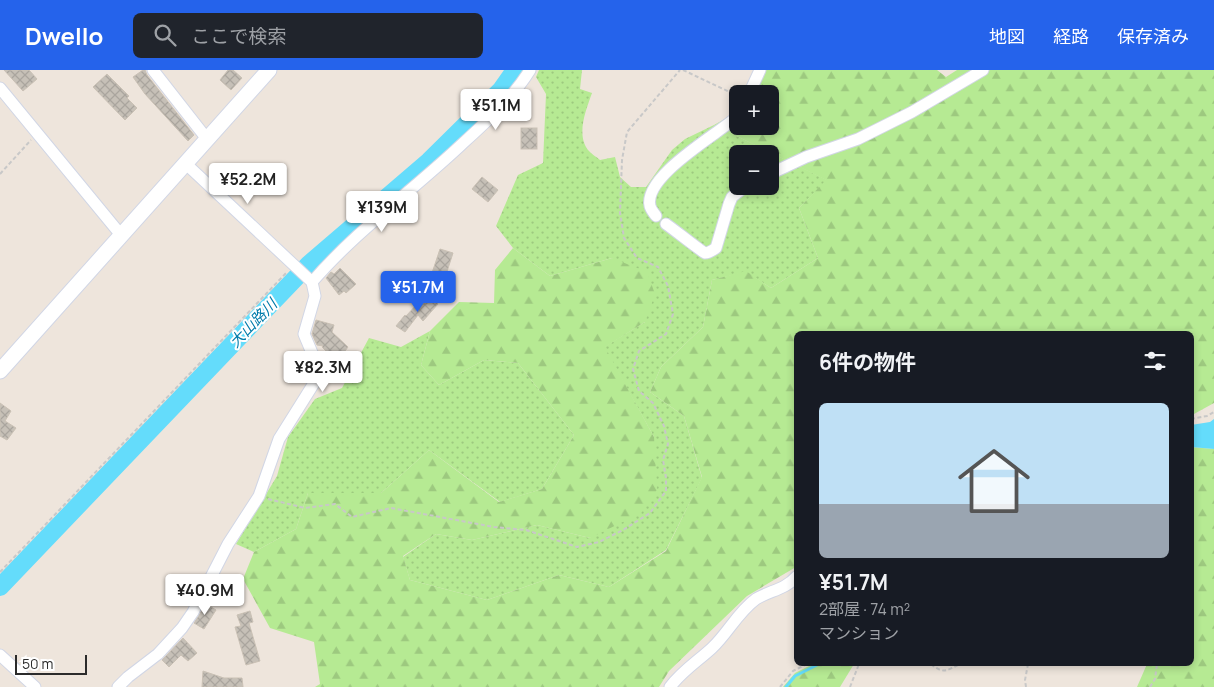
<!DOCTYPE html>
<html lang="ja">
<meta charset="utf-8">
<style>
:root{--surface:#171b24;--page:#20242c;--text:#f1f3f6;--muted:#9ea1a6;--accent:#2563eb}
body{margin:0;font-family:Manrope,"Noto Sans JP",sans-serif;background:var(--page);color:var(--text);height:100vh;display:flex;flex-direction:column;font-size:19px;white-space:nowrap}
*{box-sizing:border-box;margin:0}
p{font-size:16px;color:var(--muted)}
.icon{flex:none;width:28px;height:28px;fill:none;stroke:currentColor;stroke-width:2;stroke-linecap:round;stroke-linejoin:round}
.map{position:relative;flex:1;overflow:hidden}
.drawer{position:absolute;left:794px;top:261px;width:400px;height:335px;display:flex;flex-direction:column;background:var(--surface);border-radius:8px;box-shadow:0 2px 8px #0003}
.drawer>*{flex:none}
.tools{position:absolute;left:729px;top:15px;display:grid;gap:10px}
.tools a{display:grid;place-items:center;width:50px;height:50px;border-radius:8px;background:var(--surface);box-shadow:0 2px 8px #0003;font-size:25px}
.scale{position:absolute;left:15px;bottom:12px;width:72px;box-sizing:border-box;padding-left:5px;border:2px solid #2b2b2b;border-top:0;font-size:14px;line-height:18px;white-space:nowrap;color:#2b2b2b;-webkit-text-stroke:4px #fff;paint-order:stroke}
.price{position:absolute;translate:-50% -42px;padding:0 11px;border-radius:5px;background:#fff;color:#222;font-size:16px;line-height:32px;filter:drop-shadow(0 1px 2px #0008)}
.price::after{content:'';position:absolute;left:50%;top:30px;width:15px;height:11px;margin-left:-8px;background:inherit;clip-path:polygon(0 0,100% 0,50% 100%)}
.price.active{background:var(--accent);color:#fff}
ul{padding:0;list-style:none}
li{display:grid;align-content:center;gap:10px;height:265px;padding:0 25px}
li span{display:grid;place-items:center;height:155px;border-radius:8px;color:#555}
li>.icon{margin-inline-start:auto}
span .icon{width:90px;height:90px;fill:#fffc;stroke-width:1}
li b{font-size:21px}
h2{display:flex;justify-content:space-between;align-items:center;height:60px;padding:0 25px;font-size:21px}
header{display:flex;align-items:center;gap:30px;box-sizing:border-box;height:70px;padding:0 25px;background:var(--accent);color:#fff}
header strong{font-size:24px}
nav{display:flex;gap:28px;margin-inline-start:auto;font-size:18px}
.search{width:350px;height:45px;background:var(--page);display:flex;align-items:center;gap:12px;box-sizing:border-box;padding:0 18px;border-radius:8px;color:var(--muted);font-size:19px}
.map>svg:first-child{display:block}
.green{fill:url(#green-dots);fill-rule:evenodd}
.forest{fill:url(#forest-firs)}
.water{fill:#64dcfb}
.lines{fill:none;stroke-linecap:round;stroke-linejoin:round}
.stream{stroke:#64dcfb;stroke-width:3}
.river{stroke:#64dcfb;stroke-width:18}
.building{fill:url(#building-cross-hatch);stroke:#cac1b5}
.street-casing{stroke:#d1d6e5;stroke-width:13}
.secondary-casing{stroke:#d1d6e5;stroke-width:17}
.path{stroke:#c8c8c8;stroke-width:2;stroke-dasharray:4 2.5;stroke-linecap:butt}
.street{stroke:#fff;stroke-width:11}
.secondary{stroke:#fff;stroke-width:15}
.labels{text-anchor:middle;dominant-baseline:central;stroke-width:4;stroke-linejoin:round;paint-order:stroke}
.water-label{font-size:15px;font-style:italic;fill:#007baa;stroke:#fff}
</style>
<header>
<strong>Dwello</strong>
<div class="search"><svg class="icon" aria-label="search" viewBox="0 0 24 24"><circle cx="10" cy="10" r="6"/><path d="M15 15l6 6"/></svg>ここで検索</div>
<nav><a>地図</a><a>経路</a><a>保存済み</a></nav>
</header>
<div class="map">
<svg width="1214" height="617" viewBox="0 0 1214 617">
<defs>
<pattern id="green-dots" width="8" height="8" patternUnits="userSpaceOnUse" patternTransform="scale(1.25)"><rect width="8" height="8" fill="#b6ea93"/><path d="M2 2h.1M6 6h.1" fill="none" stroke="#9dc97f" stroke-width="1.8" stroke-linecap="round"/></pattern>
<pattern id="forest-firs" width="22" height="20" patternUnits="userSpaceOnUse" patternTransform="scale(1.25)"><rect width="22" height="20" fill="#b6ea93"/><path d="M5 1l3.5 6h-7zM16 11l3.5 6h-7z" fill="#9dc97f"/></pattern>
<pattern id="building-cross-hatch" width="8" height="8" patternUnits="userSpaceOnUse" patternTransform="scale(1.25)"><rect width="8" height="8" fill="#c6c0b7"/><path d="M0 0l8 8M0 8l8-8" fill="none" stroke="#aaa59e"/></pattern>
</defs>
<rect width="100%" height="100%" fill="#eee5dc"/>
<g class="green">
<path d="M539,0H582L580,19L592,23C586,40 576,64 588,80C591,84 597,87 600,90L615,87L620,107L631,117H646L672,80L685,69L714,55L827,110L799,138L818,188L771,218L746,202L712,210L703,257L661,297L650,322L684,346L702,408L666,480L609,517L559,505L487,530L410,510L403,487L436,464L472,470L537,455L590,468L654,367L604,277L645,252L612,188L550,206L513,178L496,156L518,105L543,93L546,24L536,7ZM738,84H770V116H738Z"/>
<polygon points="430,261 421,295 439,315 484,290 518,293 574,365 542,419 500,432 429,380 381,423 308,423 296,459 254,482 236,474 277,406 288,367 315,329 342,318 369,268 401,277"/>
</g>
<g class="forest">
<polygon points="762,0 937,0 946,7 957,0 1214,0 1214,333 1194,344 1191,344 1191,264 796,264 796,497 747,526 669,601 659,617 315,617 320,614 314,572 270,558 243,509 254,482 296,459 308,423 381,423 429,380 499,432 542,419 574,365 518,293 484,290 439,315 421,295 430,261 459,232 494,233 495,200 513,178 550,206 612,188 647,202 655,224 645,252 605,277 654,367 657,420 641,443 590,468 537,455 472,470 436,464 403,486 410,510 487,530 559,505 609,517 666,481 702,407 684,346 650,322 661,297 703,257 712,210 746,201 771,218 818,188 799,138 826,110 714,55 737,42 738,56 770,56 770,24 751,24"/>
<polygon points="1191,377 1214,379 1214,617 1137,617 1147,594 1191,594"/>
<polygon points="813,594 854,594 840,617 783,617 795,603"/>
</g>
<polygon class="water" points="1214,349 1214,379 1191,377 1191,355 1210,352"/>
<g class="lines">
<polyline class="stream" points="786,617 795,606 819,594"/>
<polyline class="river" points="0,517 309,194 429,91 501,20 515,0"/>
</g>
<g class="building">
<polygon points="4,0 29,0 37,9 23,21"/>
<polygon points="143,0 145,0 147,5 194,65 188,71 145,24 133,7"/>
<polygon points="228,0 233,0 242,8 231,20 220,10"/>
<polygon points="107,4 129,26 127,28 137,38 125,50 93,17"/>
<rect x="521" y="58" width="16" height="21"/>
<polygon points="482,107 498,120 488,132 472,119"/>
<polygon points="440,179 453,183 442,217 429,212"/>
<polygon points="340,198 356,214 346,223 344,221 339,225 326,208 331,202 334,204"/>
<polygon points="431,226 438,234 423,251 418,245 405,262 396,256 405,245 406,246 420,231 423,234"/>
<polygon points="316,250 334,255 332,262 348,277 345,281 352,291 344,299 322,277 323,276 317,275 312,264"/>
<polygon points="0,333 11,341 5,351 16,358 7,370 0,366"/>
<polygon points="206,534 216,540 204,559 194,553"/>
<polygon points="250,541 253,552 249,553 260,591 246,595 235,557 241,556 237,545"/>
<polygon points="183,568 197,583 188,591 181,585 169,597 162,590"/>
<polygon points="203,601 224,608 242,608 243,617 202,617"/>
</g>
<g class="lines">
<defs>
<g id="street">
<polyline points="153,0 207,69"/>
<polyline points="0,18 121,165"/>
<polyline points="749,24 760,0"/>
<polyline points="770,104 806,87 858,69 912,42 983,0"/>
<path d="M656,146C654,143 651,140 650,136C643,106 718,64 738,46"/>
<path d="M666,154C672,158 702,182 705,183C709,183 713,180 716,178L729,134L732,127L746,116"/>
<path d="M312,212C356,161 412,121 461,75C486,52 512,29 530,0"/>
<polyline points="0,585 35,617"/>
<polyline points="118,617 128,607 158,584 182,558 193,542 228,474 259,426 279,369 316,310 318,297 304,264 315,226 312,212 185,93"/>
<path d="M670,617C682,601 698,591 712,578C728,563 738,542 756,529C769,521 786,519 796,507"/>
</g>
<polyline id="secondary" points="0,301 269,0"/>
</defs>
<use href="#street" class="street-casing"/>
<use href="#secondary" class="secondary-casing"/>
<g class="path">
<polyline points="683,0 738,26"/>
<polyline points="0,104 31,70"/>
<polyline points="1191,349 1207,346 1214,342"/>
<polyline points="268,429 305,438 335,434 352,447 391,438 494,457 526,460 577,477 599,472 623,460 650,443 666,421 666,408 663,390 668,374 664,356 653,333 639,321 633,299 639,281 666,264 673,244 668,216 658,197 637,188 624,168 620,143 622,90 627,62 680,0"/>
<polyline points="0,502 287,202"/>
<path d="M931,594C944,605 947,600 960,594"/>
<polyline points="780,617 793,601 807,594"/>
<polyline points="850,617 859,594"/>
<polyline points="1026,617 1025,610 1028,594"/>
<polyline points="1150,617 1155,609 1157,594"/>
</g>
<use href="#street" class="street"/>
<use href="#secondary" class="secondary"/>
</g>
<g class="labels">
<g class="water-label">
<text transform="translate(253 253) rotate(-46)">大山路川</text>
</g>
</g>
</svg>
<div class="tools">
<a>+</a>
<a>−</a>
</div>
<div class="scale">50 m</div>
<b class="price" style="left:496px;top:61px">¥51.1M</b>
<b class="price" style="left:248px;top:135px">¥52.2M</b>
<b class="price" style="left:382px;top:163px">¥139M</b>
<b class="price active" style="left:418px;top:243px">¥51.7M</b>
<b class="price" style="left:323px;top:323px">¥82.3M</b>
<b class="price" style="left:205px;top:546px">¥40.9M</b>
<section class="drawer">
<h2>6件の物件<svg class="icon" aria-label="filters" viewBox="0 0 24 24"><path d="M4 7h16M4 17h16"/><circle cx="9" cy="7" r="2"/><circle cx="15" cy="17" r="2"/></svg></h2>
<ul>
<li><span style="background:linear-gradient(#bfe0f5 65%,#9aa5b1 0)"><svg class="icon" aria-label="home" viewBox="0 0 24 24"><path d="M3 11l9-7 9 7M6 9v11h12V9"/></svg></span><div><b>¥51.7M</b><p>2部屋 · 74 m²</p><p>マンション</p></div></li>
</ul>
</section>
</div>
